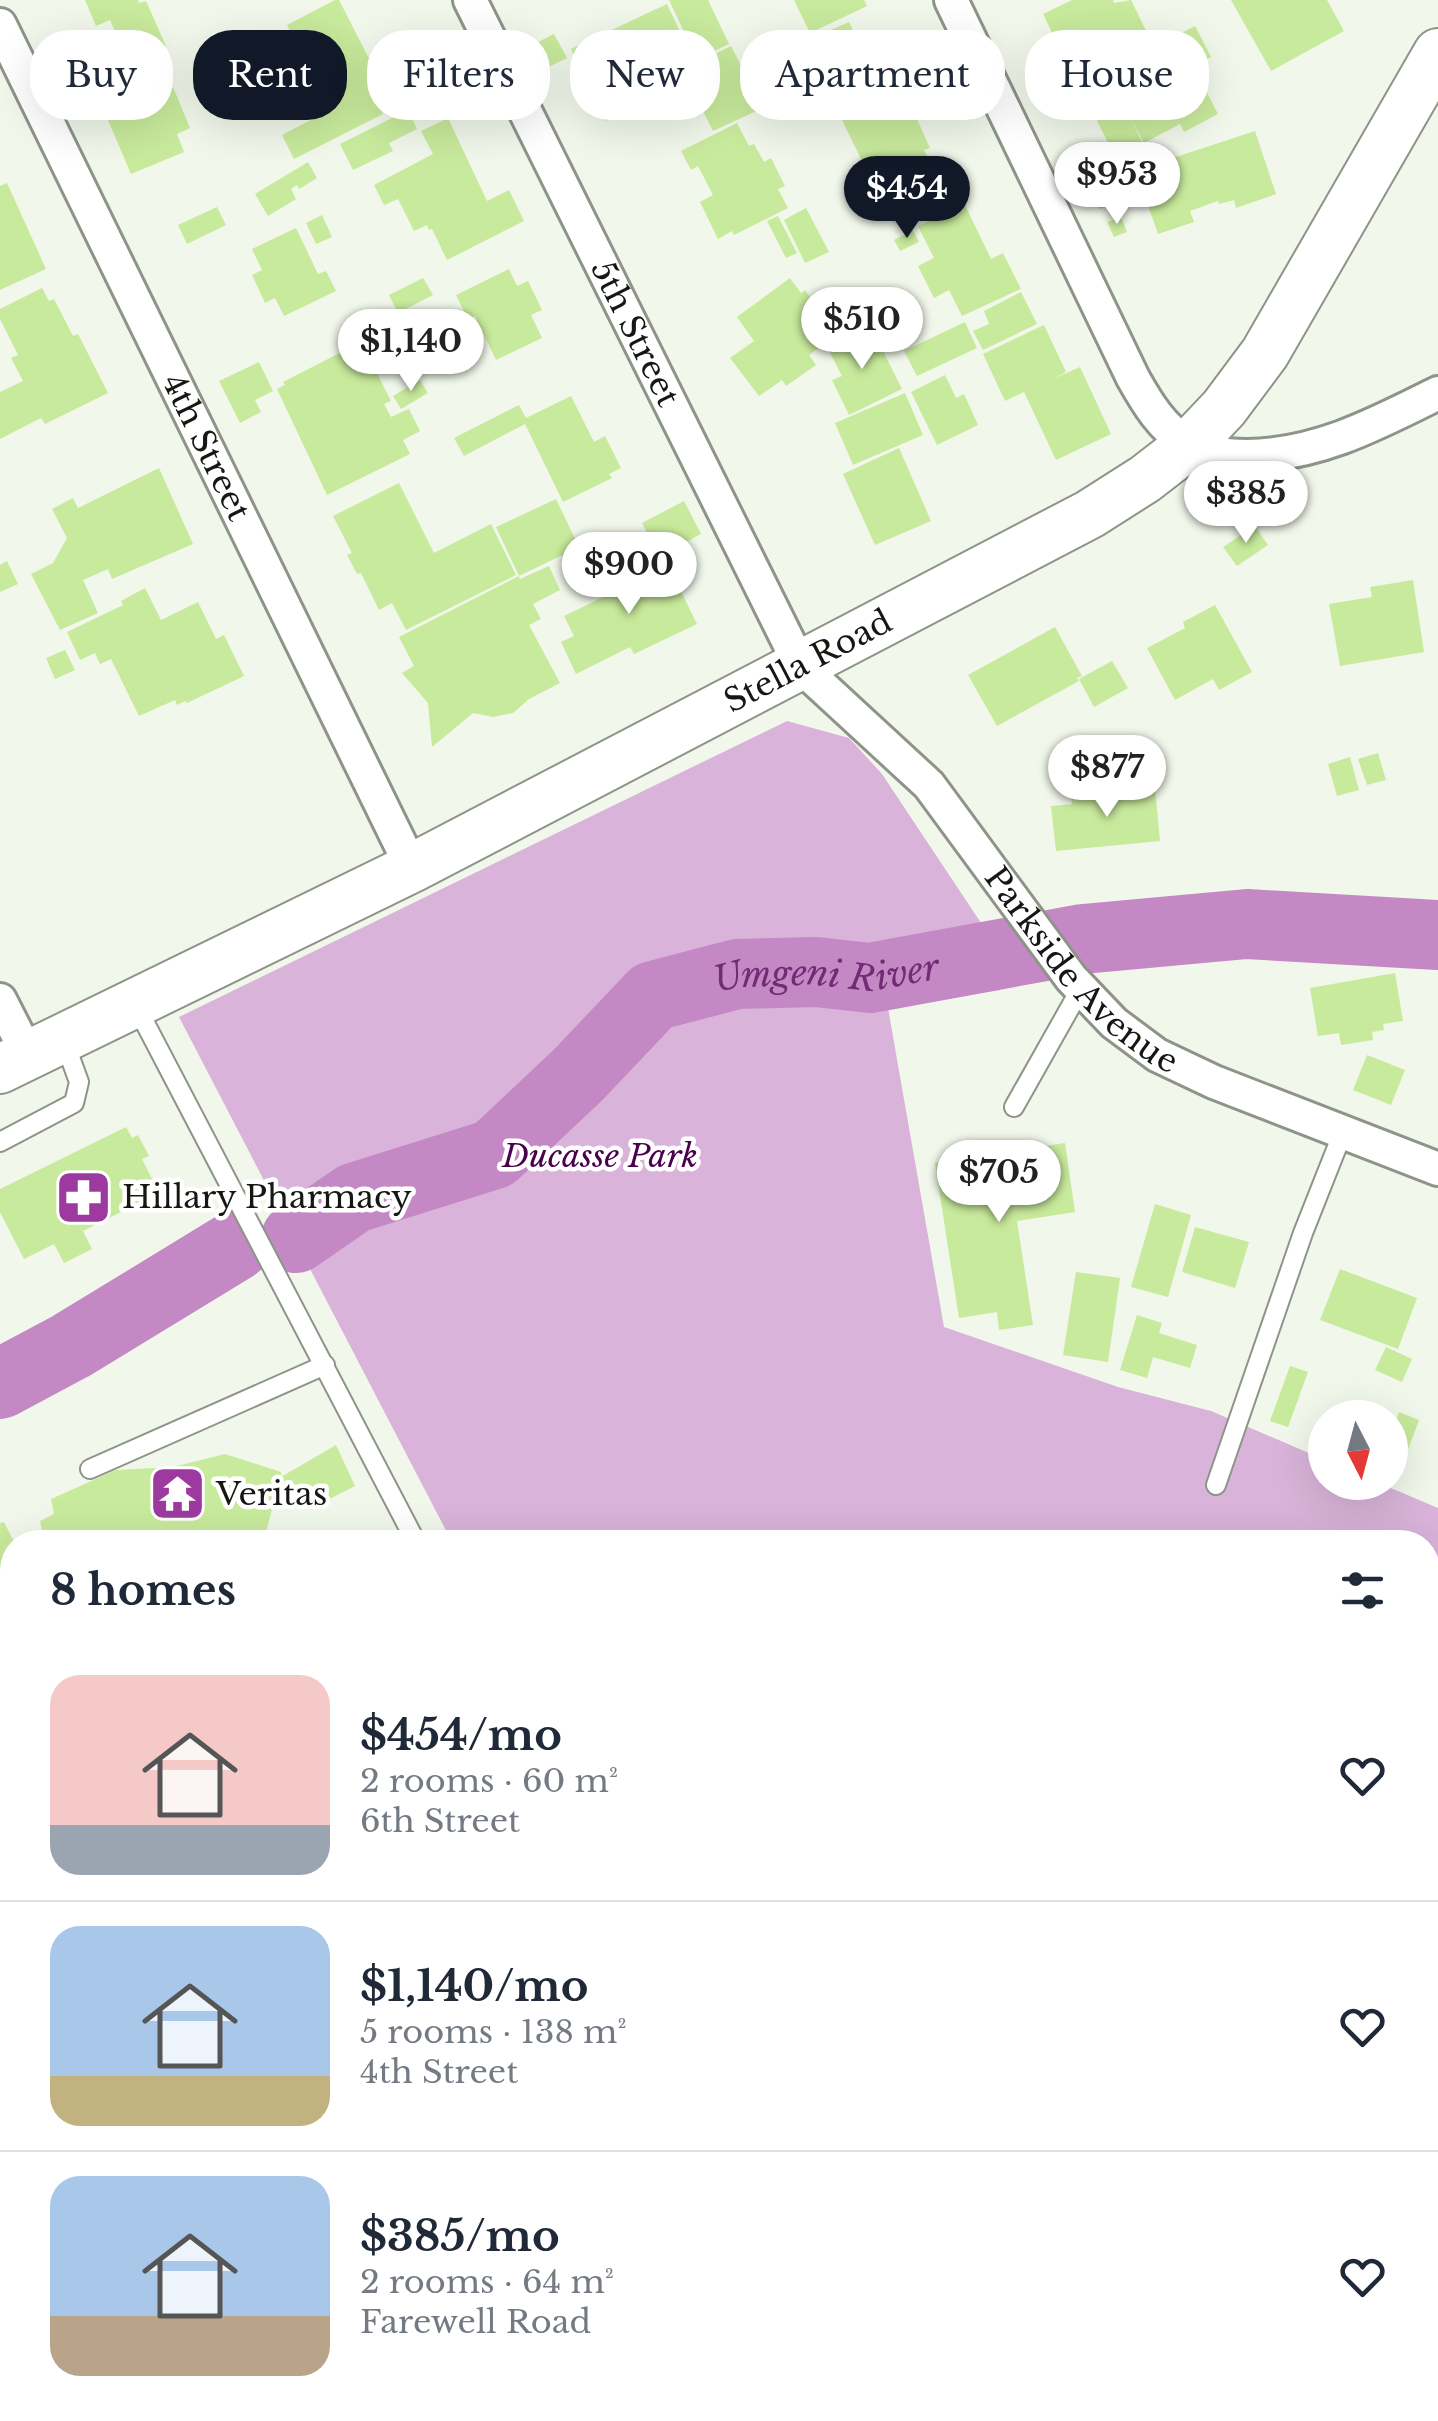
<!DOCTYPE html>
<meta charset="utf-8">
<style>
:root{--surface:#fff;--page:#f2f2f3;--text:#1f2937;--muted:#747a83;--line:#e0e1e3;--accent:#111827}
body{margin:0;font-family:"Libre Baskerville",serif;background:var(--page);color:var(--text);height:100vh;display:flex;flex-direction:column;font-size:38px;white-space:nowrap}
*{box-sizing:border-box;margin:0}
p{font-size:32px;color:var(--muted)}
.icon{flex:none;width:55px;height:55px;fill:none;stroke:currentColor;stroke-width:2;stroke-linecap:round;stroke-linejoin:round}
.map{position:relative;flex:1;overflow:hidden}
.side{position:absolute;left:0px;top:1530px;width:1440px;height:892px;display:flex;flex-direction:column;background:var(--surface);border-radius:40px 40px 0 0;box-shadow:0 10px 40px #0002}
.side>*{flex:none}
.guide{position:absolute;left:30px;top:30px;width:1380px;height:90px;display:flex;gap:20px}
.needle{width:65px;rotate:174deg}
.controls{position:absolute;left:1308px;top:1400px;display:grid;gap:20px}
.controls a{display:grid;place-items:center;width:100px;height:100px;border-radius:50%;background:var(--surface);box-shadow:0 10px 40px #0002;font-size:50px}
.price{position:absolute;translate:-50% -85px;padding:0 22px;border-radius:35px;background:#fff;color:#222;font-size:32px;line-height:65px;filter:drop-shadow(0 2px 5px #0008)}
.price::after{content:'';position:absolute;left:50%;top:60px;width:30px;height:22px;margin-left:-15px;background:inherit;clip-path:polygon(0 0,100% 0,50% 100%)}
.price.selected{background:var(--accent);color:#fff}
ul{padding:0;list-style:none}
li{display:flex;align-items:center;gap:30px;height:250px;padding:0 50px}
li+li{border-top:2px solid var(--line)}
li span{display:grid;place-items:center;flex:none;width:280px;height:200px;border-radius:30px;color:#555}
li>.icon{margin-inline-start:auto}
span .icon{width:120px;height:120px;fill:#fffc;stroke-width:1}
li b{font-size:42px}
h2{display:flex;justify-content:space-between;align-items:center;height:120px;padding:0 50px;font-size:42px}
.chip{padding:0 35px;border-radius:40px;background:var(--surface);box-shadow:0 10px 40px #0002;font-size:35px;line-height:90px}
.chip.selected{background:var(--accent);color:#fff}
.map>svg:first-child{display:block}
.built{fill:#e3ecd8}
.green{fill:#d9b3d9}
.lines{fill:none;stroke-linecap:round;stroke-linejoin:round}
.stream{stroke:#90668f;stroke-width:11}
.river{stroke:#c488c4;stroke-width:70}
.building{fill:#c8ea9c}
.service-casing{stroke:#8e9488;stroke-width:22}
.minor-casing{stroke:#8e9488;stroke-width:38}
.secondary-casing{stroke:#8e9488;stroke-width:52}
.service{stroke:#fff;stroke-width:18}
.minor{stroke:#fff;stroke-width:32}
.secondary{stroke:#fff;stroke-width:48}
.labels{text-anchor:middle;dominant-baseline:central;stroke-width:9;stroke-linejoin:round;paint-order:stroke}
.street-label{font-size:32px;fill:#151712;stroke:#fff}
.park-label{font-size:32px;font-style:italic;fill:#4b004e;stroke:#fff}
.poi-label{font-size:32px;fill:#151712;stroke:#fff;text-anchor:start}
.water-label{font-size:35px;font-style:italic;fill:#722b74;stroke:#fff}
</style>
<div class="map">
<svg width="1438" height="2421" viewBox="0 0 1438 2421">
<rect width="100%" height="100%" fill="#f1f7ea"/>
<polygon class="built" points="1438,1898 1438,2421 1256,2421 1257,2410 1428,2410 1428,1899"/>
<g class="green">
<polygon points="787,721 849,738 882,774 1001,953 1000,990 888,1008 944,1327 1118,1387 1211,1411 1325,1460 1325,1482 1379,1483 1438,1508 1438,1898 1428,1899 1428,1542 452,1542 179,1017"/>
<polygon points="12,1722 12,2108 0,2113 0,1729"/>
<polygon points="1428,1978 1438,1979 1438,2421 1303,2421 1304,2410 1428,2410"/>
</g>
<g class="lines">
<g class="stream">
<polyline points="0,1897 12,1892"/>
<polyline points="1113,2421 1119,2410"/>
</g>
<g class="river">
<path id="s1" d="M296,1238L354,1198L494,1154L578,1075L653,996L737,974L816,972L870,978L1083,939L1247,924L1438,935"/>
<polyline points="0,1384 71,1346 235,1246"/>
</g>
</g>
<g class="building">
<polygon points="85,0 138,0 139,3 146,1 166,46 129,63 110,20 96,26"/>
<polygon points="335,0 339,0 380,80 369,85 383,114 294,159 282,135 330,110 310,69 302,74 291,50 298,47 287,25"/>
<polygon points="669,0 708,0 729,44 697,59"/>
<polygon points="794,0 864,0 867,6 810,33"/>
<polygon points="1072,0 1113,0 1114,3 1131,0 1150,39 1135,46 1155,87 1093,117 1043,14"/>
<polygon points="1231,0 1327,0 1344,31 1271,71"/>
<polygon points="667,4 701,76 605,121 571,49"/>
<polygon points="849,22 863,52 833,66 819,35"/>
<polygon points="1195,26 1211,57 1157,85 1140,55"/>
<polygon points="554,34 567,58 544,69 532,45"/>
<polygon points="895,40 905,61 879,74 868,53"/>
<polygon points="731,46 763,108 713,131 693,91 719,78 709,57"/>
<polygon points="448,59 458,78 414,100 404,80"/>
<polygon points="929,64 945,98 908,116 909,120 916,117 930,148 924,150 933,169 943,164 957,191 918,210 904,182 867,201 851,169 863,163 842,120 851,115 847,106 879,91 884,100 897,93 892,81"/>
<polygon points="1198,75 1218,114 1184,132 1180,124 1144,143 1130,117 1143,144 1116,158 1097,121 1123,107 1126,113"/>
<polygon points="150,86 154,95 173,87 190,128 177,134 184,152 131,174 102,106"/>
<polygon points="408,110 417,129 389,143 393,151 353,170 340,144"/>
<polygon points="448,118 487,201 509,190 524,221 447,260 432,229 429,230 427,225 414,231 398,199 384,205 374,185 433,154 421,131"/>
<polygon points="737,123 749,146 754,144 764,162 771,158 785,186 778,189 788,208 734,235 732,231 718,239 700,202 713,195 698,166 691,170 681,151"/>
<polygon points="1255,131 1276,194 1236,208 1234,200 1219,204 1218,201 1190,211 1194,222 1158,234 1144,194 1099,209 1091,185"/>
<polygon points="308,162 317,178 299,189 297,185 291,189 296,199 268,216 255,194"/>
<polygon points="7,183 46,269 0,290 0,186"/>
<polygon points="965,205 991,259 1003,253 1021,289 962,316 949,290 934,298 918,266 934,258 918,226"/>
<polygon points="217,207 226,225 187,244 178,225"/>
<polygon points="806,208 829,252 805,263 784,220"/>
<polygon points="322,215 332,237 316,244 306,223"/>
<polygon points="778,216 797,253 786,258 767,221"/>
<polygon points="1121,217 1127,232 1114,237 1107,222"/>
<polygon points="296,228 318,274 326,271 336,291 284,316 275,298 265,303 252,275 262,270 252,249"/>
<polygon points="913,230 919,242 900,251 894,240"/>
<polygon points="509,269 517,286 528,281 542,310 531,315 542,338 496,360 475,316 468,319 456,295"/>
<polygon points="423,278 433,295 398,313 389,295"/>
<polygon points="790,278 801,293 805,290 825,317 831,312 844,329 809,355 816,365 786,386 782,380 759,396 730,358 754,341 737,317"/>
<polygon points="42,288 49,301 54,299 73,336 78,334 108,393 45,424 41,418 0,439 0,392 23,381 11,358 18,355 0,319 0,309"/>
<polygon points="1021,292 1037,324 983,350 973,331 989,324 984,311"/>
<polygon points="423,320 434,342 415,351 405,328"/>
<polygon points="965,322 977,348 917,376 904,351"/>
<polygon points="1044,325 1066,372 1053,379 1080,367 1111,434 1056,460 1024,392 1005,401 983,354"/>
<polygon points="859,329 868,348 879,343 902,389 849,415 832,380 842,376 826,345"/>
<polygon points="361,342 391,401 384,404 391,417 409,409 420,431 403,440 410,454 327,495 277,389 285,385 283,382"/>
<polygon points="259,362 273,391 255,400 261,412 240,423 219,381"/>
<polygon points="945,375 956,398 964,394 978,425 937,445 911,392"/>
<polygon points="420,380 428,393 401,409 393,396"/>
<polygon points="905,393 923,435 853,465 835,423"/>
<polygon points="571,396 594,442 605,436 621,468 609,474 612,478 563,502 525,424 464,456 454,438 519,405 526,418"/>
<polygon points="899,448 931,521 875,545 843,474"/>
<polygon points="159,468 193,544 112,579 108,569 83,580 98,613 60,630 31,574 53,563 67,538 52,509 73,498 78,508"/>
<polygon points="399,483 434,553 491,524 516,575 406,630 392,603 379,610 361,573 357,574 347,555 352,553 333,516"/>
<polygon points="556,499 579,547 519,576 496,527"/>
<polygon points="684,501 701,534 659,557 642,523"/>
<polygon points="1255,526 1268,545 1237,566 1223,547"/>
<polygon points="664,557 697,624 634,654 630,647 576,674 561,642 574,636 564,616 616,591 612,582"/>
<polygon points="7,561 18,584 0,592 0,565"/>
<polygon points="549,566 560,590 533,604 541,619 529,625 560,683 529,699 513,713 493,717 473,713 432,747 428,703 402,673 414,666 399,637 519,576 520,579"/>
<polygon points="1413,580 1424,652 1340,666 1329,604 1372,597 1370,587"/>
<polygon points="145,588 161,620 198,602 216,639 224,635 244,676 187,703 185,701 177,705 175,700 139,716 111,659 100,664 95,653 80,660 67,632 123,605 121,601"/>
<polygon points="1215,605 1252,672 1219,690 1213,679 1175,700 1147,648 1185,628 1183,622"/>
<polygon points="1055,627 1082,676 1077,678 1079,681 997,726 968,675"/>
<polygon points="65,650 75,670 55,679 46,658"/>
<polygon points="1112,661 1128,688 1094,707 1079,679"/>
<polygon points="1378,753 1386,780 1367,785 1358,759"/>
<polygon points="1350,757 1359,790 1337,796 1328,764"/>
<polygon points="1155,788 1160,841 1056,851 1051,806 1072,804 1071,796"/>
<polygon points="1395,973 1403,1021 1383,1024 1384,1030 1372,1032 1373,1040 1341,1045 1339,1033 1318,1036 1310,988"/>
<polygon points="1367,1055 1405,1070 1391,1105 1353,1090"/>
<polygon points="126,1127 132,1138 138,1135 149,1156 142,1159 159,1193 83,1231 92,1249 64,1263 54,1244 24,1259 0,1212 0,1189"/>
<polygon points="1065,1143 1075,1212 1017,1221 1033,1325 999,1330 997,1312 959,1318 935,1163"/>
<polygon points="1155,1204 1191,1215 1168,1297 1131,1287"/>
<polygon points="1195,1227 1249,1242 1235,1288 1182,1272"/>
<polygon points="1340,1269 1417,1298 1398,1349 1320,1320"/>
<polygon points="1076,1272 1120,1278 1108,1362 1063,1355"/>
<polygon points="1137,1315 1162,1323 1159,1333 1197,1345 1190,1368 1153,1357 1147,1378 1120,1370"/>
<polygon points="1386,1347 1412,1359 1402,1382 1375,1370"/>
<polygon points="1290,1366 1308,1372 1288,1427 1270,1421"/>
<polygon points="1399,1412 1419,1420 1398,1477 1390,1474 1390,1438"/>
<polygon points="336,1445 355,1486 312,1508 301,1488 274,1502 265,1536 283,1536 284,1542 44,1542 40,1521 54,1514 51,1499 116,1470 173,1467 225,1454 281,1472 281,1477"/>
<polygon points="4,1522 14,1542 12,1564 0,1570 0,1523"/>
<polygon points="0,1631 12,1656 12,1670 0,1676"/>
<polygon points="123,2410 322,2410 323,2421 124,2421"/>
<polygon points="326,2410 526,2410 527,2421 327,2421"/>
<polygon points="865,2410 925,2410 925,2417 865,2419"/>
</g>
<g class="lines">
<defs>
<g id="service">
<polyline points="135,1004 416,1542"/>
<polyline points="1014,1107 1080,990"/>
<polyline points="0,1142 74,1103 79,1082 63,1038"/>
<polyline points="90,1469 325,1365"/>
<polyline points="1216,1485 1303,1233 1343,1132"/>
</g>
<g id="minor">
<path id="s2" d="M470,0L801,667L929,785L1071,978L1114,1023L1157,1055L1214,1082L1438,1169"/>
<path d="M951,0L1133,378C1147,403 1162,428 1187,443C1204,454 1228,456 1247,456C1318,455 1376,424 1438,393"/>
<path id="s3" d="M0,25L412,868"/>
<polyline points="0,1000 28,1055"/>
<polyline points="0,2414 31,2410"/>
<polyline points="949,2421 955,2410"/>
</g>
<g id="secondary">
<path id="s4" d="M0,1069L412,868L1090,514L1145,479L1189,445L1224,408L1265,353L1438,53"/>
</g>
</defs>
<use href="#service" class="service-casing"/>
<use href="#minor" class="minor-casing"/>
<use href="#secondary" class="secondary-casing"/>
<use href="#service" class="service"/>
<use href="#minor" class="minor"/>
<use href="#secondary" class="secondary"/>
</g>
<defs>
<symbol id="pharmacy-square" viewBox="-11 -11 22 22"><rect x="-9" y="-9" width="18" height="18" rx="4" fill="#9d3aa0" stroke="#fff"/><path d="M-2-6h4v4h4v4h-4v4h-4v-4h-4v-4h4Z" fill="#fff"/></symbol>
<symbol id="temple-square" viewBox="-11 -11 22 22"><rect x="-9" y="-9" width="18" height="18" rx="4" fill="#9d3aa0" stroke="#fff"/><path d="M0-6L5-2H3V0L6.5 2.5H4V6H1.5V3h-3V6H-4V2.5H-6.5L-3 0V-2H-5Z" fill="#fff"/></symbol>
</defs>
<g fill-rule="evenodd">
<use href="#pharmacy-square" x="52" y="1166" width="63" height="63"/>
<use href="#temple-square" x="146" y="1462" width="63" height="63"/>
</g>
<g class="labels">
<g class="street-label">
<text stroke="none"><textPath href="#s2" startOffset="372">5th Street</textPath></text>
<text stroke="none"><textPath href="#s3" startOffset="470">4th Street</textPath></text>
<text stroke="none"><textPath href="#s4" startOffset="905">Stella Road</textPath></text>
<text stroke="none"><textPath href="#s2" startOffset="1160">Parkside Avenue</textPath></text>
</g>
<g class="park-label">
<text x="600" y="1156">Ducasse Park</text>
</g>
<g class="poi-label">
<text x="122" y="1197">Hillary Pharmacy</text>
<text x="216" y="1494">Veritas</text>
</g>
<g class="water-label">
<text stroke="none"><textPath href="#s1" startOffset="618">Umgeni River</textPath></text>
</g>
</g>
</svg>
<div class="controls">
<a><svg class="needle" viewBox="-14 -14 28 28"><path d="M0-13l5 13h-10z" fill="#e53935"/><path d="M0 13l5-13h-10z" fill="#747a83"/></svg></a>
</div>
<b class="price" style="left:1117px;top:227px">$953</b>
<b class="price selected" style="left:907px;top:241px">$454</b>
<b class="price" style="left:862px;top:372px">$510</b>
<b class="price" style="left:411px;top:394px">$1,140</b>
<b class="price" style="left:1246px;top:546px">$385</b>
<b class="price" style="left:629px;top:617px">$900</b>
<b class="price" style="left:1107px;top:820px">$877</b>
<b class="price" style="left:999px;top:1225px">$705</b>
<div class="guide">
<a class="chip">Buy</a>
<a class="chip selected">Rent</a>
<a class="chip">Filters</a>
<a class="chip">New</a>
<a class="chip">Apartment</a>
<a class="chip">House</a>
</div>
<section class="side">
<h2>8 homes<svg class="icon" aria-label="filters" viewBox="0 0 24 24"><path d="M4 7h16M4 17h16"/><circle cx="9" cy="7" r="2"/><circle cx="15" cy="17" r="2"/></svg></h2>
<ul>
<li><span style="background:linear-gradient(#f6c9c9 75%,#9aa5b1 0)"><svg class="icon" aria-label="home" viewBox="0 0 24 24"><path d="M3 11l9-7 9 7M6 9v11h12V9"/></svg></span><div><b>$454/mo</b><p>2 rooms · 60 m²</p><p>6th Street</p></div><svg class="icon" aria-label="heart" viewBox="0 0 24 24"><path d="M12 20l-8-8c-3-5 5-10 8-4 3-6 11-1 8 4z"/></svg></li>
<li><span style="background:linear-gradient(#a9c7e8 75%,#c2b280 0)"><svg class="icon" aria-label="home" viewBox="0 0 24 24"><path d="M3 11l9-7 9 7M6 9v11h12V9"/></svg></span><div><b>$1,140/mo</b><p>5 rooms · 138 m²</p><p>4th Street</p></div><svg class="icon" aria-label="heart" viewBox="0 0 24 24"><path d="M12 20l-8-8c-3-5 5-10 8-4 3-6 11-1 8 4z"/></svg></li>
<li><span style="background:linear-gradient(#a9c7e8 70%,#b9a48a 0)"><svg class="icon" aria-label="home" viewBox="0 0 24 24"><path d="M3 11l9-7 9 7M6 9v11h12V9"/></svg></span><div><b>$385/mo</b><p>2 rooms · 64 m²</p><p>Farewell Road</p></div><svg class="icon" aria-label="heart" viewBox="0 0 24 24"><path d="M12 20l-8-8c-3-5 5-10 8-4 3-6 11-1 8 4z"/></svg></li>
</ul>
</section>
</div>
